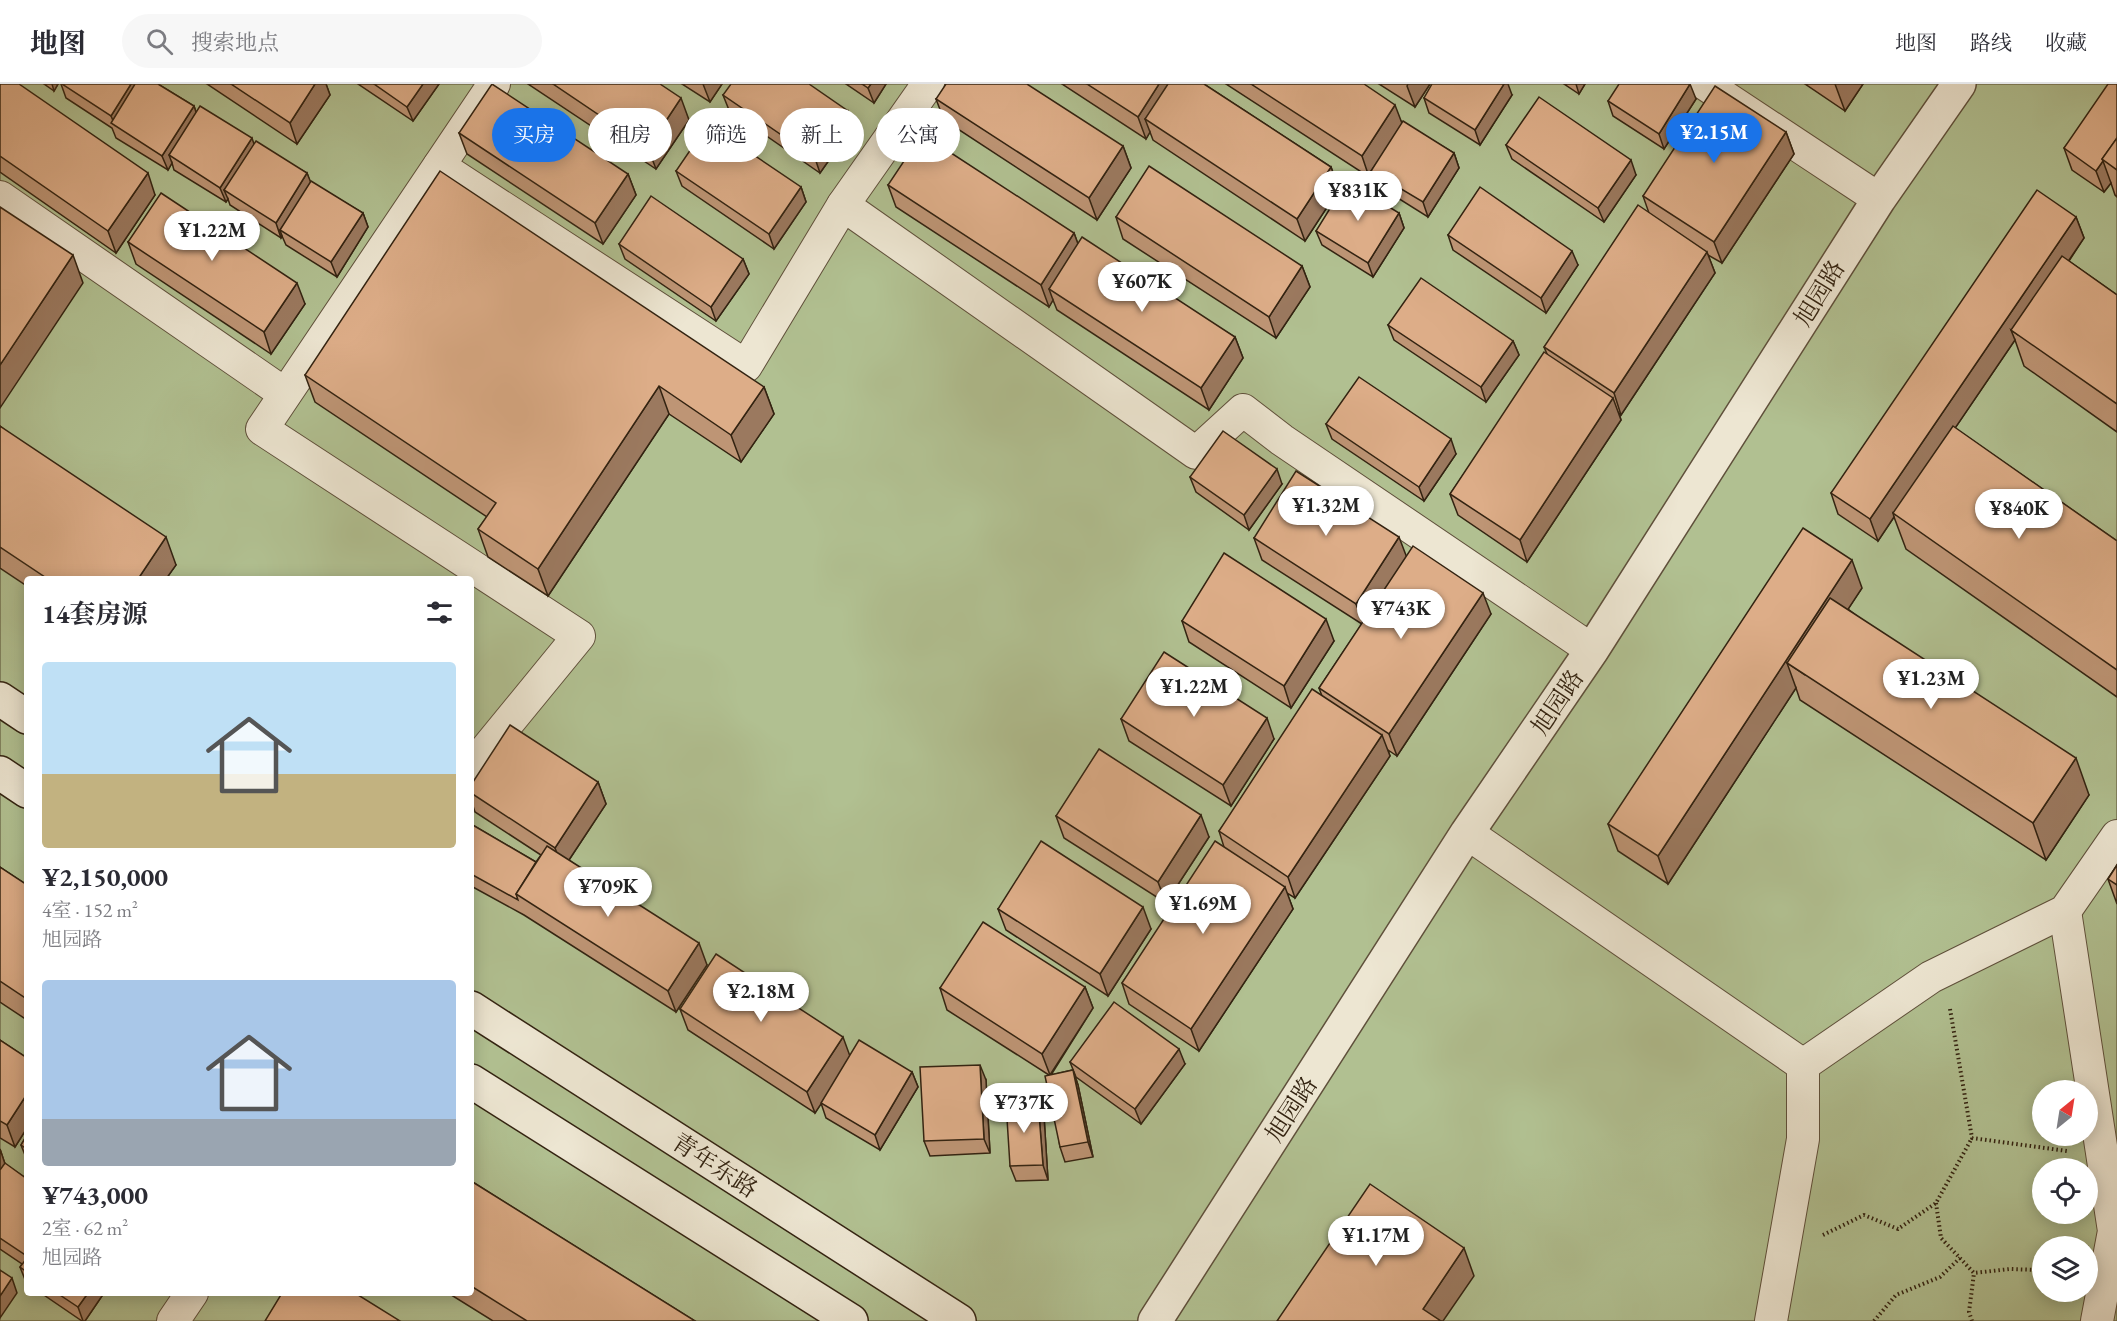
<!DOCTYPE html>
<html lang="zh">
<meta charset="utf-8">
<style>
:root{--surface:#fff;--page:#f7f7f7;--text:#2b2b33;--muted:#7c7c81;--line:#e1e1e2;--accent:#1a73e8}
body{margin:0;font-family:"EB Garamond","Noto Serif SC",serif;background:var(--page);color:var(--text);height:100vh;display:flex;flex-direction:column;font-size:22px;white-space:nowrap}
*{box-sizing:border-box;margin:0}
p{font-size:20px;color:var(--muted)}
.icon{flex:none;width:33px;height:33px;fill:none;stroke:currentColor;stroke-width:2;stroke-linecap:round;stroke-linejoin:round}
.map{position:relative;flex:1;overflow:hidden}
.details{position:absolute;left:24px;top:492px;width:450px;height:720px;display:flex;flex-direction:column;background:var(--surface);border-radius:6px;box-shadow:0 3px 15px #0003}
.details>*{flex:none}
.banner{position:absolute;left:492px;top:24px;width:570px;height:54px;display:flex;gap:12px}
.needle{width:39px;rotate:30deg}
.buttons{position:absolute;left:2032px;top:996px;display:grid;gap:12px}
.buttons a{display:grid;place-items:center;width:66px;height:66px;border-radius:50%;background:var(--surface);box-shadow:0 3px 15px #0003;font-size:30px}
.price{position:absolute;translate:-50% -51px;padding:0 14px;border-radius:21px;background:#fff;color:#222;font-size:20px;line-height:39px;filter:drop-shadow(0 2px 3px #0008)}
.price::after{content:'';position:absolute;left:50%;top:36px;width:18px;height:14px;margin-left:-9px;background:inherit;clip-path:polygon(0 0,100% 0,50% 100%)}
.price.selected{background:var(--accent);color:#fff}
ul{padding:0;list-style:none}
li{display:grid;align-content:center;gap:12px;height:318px;padding:0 18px}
li span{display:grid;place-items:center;height:186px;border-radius:6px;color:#555}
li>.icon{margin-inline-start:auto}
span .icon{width:108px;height:108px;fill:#fffc;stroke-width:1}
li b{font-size:26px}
h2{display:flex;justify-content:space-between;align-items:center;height:72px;padding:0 18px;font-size:26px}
.pill{padding:0 21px;border-radius:27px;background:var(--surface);box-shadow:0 3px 15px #0003;font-size:21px;line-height:54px}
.pill.selected{background:var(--accent);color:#fff}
header{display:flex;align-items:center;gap:36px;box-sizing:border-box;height:84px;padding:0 30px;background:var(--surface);border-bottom:2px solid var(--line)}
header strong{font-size:28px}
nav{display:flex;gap:33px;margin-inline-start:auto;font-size:21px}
.search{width:420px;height:54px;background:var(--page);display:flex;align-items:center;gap:15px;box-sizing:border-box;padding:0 21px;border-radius:33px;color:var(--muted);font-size:22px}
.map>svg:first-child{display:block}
.green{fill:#b1c091;stroke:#727251;stroke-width:1.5;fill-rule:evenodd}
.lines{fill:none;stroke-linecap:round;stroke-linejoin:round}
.minor-casing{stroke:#5f503b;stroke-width:34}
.tertiary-casing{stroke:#5f503b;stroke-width:36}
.secondary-casing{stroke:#332311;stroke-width:36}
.path{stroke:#332311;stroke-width:4;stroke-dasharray:1.5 3;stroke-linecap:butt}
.minor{stroke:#ede6d2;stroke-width:32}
.tertiary{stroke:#ede6d2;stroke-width:33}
.secondary{stroke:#ede6d2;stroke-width:33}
.wall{fill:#be9575;stroke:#332311;stroke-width:1.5}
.shaded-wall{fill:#9b795f;stroke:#332311;stroke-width:1.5}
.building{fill:#ddad88;stroke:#332311;stroke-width:1.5}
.labels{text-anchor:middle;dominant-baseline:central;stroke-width:4.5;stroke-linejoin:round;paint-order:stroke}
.street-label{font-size:24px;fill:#332311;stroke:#ede6d2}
</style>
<header>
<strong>地图</strong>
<div class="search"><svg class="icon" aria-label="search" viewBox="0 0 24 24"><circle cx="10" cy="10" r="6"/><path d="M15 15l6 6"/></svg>搜索地点</div>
<nav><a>地图</a><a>路线</a><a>收藏</a></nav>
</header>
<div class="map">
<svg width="2117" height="1237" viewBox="0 0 2117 1237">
<rect width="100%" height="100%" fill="#e4d9b9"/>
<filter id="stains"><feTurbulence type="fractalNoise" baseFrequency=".00333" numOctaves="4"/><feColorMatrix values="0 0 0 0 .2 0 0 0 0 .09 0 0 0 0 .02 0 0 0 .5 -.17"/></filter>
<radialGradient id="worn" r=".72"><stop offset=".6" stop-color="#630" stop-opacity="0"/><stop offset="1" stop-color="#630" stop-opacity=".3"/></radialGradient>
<path class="green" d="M0,0H2117V1237H0ZM27,495H471V1209H27ZM2043,1006H2088V1052H2043ZM2043,1084H2088V1130H2043ZM2043,1162H2088V1208H2043Z"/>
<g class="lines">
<defs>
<g id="minor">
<polyline points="928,0 843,121 1196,369 1243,326 1282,356 1592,566"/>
<polyline points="1705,0 1879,115"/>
<polyline points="439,82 746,282 843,121"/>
<polyline points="0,113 285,310"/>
<polyline points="471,684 579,552 262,345 494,0"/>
<polyline points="1467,749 1803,981 1931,893 2065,827 2117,752"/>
<polyline points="2065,827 2114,1147 2097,1237"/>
<polyline points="173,1237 192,1209"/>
<polyline points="1771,1237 1803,1055 1803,981"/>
</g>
<polyline id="tertiary" points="1155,1237 1467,749 1592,566 1879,115 1959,0"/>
<g id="secondary">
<polyline points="0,615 27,633"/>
<polyline points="0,689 27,707"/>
<polyline points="471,924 959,1237"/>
<polyline points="471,997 851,1237"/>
</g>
</defs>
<use href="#minor" class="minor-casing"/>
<use href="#tertiary" class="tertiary-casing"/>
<use href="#secondary" class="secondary-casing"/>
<g class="path">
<polyline points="1950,925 1972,1054 2067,1067"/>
<polyline points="1936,1119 1941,1154 1974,1189 2010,1185 2038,1186 2043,1179"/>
<polyline points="1823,1151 1864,1131 1898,1145 1936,1119 1972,1054"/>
<polyline points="2058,1162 2074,1156"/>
<polyline points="1874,1237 1896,1211 1940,1193 1960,1174"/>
<polyline points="1972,1237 1969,1228 1974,1189"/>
</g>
<use href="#minor" class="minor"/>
<use href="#tertiary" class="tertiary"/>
<use href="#secondary" class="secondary"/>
</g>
<g class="wall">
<polygon points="0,0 155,111 116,169 0,88"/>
<polygon points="44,0 58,0 54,7"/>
<polygon points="61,0 158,0 194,22 196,28 307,89 310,98 363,129 368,143 337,193 286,161 282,152 281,154 230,121 228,115 226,118 174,86 172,79 168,86 116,54 112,44 66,14"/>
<polygon points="207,0 326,0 330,11 297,60"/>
<polygon points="358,0 439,0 413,37"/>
<polygon points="528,0 660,0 689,36 656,85"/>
<polygon points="682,0 722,0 710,18"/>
<polygon points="846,0 886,0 874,19"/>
<polygon points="1062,0 1204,0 1331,83 1339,105 1305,157 1153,56 1150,48 1146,55"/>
<polygon points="1226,0 1364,0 1402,38 1454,69 1459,84 1428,133 1377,101 1372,89 1369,93"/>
<polygon points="1379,0 1430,0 1415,23"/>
<polygon points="1564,0 1585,0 1579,10"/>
<polygon points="1805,0 1863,0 1845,27"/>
<polygon points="2117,0 2117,113 2115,111 2111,99 2104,108 2072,86 2064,64"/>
<polygon points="723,11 853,42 820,89 729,26"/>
<polygon points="1512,11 1480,61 1429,29 1424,14"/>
<polygon points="936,15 1123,62 1131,84 1097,136 944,36"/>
<polygon points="1696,15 1664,65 1613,32 1608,17"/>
<polygon points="1786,48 1794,70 1722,179 1708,171 1715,189 1621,331 1619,329 1621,336 1527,478 1458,431 1450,410 1547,270 1544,263 1649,129 1643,112"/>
<polygon points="459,49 628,90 636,111 603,160 467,70"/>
<polygon points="1506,61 1636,91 1604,138 1512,75"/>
<polygon points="676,87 801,103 806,118 774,165 682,102"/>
<polygon points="888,101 1074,149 1078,160 1235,253 1243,274 1209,326 1057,226 1053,216 1049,223 896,123"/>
<polygon points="1399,129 1404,144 1373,193 1322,161 1316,147"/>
<polygon points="1116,133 1302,182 1310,203 1276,254 1123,155"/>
<polygon points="2076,133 2084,154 2069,177 2117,211 2117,348 2024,282 2015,256 1955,344 2117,457 2117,613 1906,465 1894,433 1878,457 1838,430 1831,409"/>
<polygon points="1448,151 1578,181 1546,229 1453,166"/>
<polygon points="128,158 305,220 271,270 136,180"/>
<polygon points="619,160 743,175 749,190 716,237 625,175"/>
<polygon points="1388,241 1513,257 1519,271 1486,318 1394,256"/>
<polygon points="305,291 764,303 774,330 741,378 669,330 548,512 488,473 478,445 487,433 315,318"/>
<polygon points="1326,340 1456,370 1424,417 1332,355"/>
<polygon points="0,342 176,481 166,495 27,495 27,502 0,484"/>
<polygon points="1190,393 1282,400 1249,446 1196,408"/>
<polygon points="1254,454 1406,473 1491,530 1397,672 1388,666 1390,672 1295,814 1287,809 1293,825 1199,967 1129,920 1122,899 1224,763 1219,747 1322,612 1319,604 1362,540 1262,476"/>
<polygon points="1862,504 1848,525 2089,711 2046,776 1800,616 1796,604 1668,800 1618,767 1608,740"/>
<polygon points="1182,537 1334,557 1291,624 1189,558"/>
<polygon points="1121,635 1274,655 1231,722 1129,657"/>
<polygon points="598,698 606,720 569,776 707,881 676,928 524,831 471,802 471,740 536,778 541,771 475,728 471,716 471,701"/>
<polygon points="1056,732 1209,753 1166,819 1064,754"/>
<polygon points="2117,781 2117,820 2108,795"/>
<polygon points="0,783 27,801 27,936 0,918"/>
<polygon points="998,825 1151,845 1108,912 1006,846"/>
<polygon points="1085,903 1093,924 1051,991 1073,986 1078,1001 1093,1073 1065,1078 1060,1063 1049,991 947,926 940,904"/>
<polygon points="680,925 912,988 918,1003 880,1066 826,1034 821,1019 815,1029 688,946"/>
<polygon points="0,956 27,974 27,1044 15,1063 0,1054"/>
<polygon points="1070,978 1185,980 1141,1040 1076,993"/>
<polygon points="986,996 990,1069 930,1072 924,1057"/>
<polygon points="1038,1017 1044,1032 1048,1096 1016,1097 1010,1082"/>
<polygon points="27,1051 27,1076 21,1061"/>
<polygon points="0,1065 5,1080 27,1095 27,1199 26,1198 20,1183 22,1180 0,1165"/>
<polygon points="471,1097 695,1237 493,1237 448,1209 471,1209"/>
<polygon points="41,1209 104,1209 85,1237 82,1237"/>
</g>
<g class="shaded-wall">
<polygon points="52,0 58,0 54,7"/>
<polygon points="131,0 146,0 115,41 111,32"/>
<polygon points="315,0 326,0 330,11 297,60 290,39"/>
<polygon points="423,0 439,0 413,37 407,23"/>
<polygon points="703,0 722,0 710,18"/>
<polygon points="871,0 886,0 874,19 868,4"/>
<polygon points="1159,0 1178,0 1145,35 1150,48 1146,55 1138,33"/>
<polygon points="1408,0 1430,0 1415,23 1407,2"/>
<polygon points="1504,0 1508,0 1512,11 1480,61 1475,46"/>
<polygon points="1576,0 1585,0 1579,10"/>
<polygon points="1690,0 1696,15 1664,65 1659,50"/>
<polygon points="1835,0 1863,0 1845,27"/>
<polygon points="681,14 689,36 656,85 648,64"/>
<polygon points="1395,21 1403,42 1371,87 1372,89 1369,93 1362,72"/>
<polygon points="194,22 199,37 169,71 172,79 168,86 162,72"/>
<polygon points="848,27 853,42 820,89 815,74"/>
<polygon points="1786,48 1794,70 1722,179 1714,158"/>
<polygon points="252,54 257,69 224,106 228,115 226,118 220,104"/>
<polygon points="1123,62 1131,84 1097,136 1089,114"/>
<polygon points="1454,69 1459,84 1428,133 1423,118"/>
<polygon points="1631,76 1636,91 1604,138 1598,124"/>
<polygon points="2103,77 2111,99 2104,108 2096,87"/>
<polygon points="1331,83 1339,105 1305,157 1297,135"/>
<polygon points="148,89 155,111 116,169 108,147"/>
<polygon points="307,89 313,104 280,146 282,152 281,154 276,139"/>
<polygon points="628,90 636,111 603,160 595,139"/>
<polygon points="801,103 806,118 774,165 769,150"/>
<polygon points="363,129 368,143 337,193 331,178"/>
<polygon points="1399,129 1404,144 1373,193 1368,179"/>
<polygon points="2076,133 2084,154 2018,251 2011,246 2015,256 1896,431 1893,429 1894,433 1878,457 1870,435"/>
<polygon points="1074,149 1082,171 1049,205 1053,216 1049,223 1041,201"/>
<polygon points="1572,167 1578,181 1546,229 1541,214"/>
<polygon points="1707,168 1715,189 1621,331 1614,309"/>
<polygon points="73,171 83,199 0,324 0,281"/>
<polygon points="743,175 749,190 716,237 711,223"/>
<polygon points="1302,182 1310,203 1276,254 1269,233"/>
<polygon points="297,199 305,220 271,270 264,248"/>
<polygon points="1235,253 1243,274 1209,326 1201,304"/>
<polygon points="1513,257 1519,271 1486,318 1481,303"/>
<polygon points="659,302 669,330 548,512 538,485"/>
<polygon points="764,303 774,330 741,378 731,351"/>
<polygon points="1613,314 1621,336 1527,478 1520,456"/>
<polygon points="1451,355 1456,370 1424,417 1419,403"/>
<polygon points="1277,385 1282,400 1249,446 1244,431"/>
<polygon points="166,453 176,481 166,495 138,495"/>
<polygon points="1399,453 1407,474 1364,541 1356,520"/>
<polygon points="1852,476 1862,504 1805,591 1787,579 1796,604 1668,800 1658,772"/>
<polygon points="1483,509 1491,530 1397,672 1389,650"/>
<polygon points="1326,535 1334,557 1291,624 1284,602"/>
<polygon points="1267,634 1274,655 1231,722 1223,701"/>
<polygon points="1382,651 1390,672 1295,814 1288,793"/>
<polygon points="2076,674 2089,711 2046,776 2033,739"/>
<polygon points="598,698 606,720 563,785 555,764"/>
<polygon points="1201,731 1209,753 1166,819 1158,798"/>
<polygon points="1285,803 1293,825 1199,967 1191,945"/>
<polygon points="1143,823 1151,845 1108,912 1100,890"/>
<polygon points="699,859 707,881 676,928 668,907"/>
<polygon points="1085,903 1093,924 1050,991 1042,970"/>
<polygon points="843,953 851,975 815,1029 807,1008"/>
<polygon points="1179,965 1185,980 1141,1040 1135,1025"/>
<polygon points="980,981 986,996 990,1069 984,1055"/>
<polygon points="1073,986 1078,1001 1093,1073 1088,1058"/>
<polygon points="912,988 918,1003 880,1066 875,1051"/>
<polygon points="27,1010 27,1044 15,1063 7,1041"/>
<polygon points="1038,1017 1044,1032 1048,1096 1043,1081"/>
<polygon points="0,1065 7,1086 0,1097"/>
<polygon points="1464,1164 1474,1192 1443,1237 1427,1237 1423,1225"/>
<polygon points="12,1194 17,1209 0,1234 0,1212"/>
<polygon points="88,1209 104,1209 85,1237 83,1237 78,1223"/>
</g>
<g class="building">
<polygon points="0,0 19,0 148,89 108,147 0,72"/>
<polygon points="62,0 131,0 111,32"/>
<polygon points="135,0 158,0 194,22 162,72 111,39"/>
<polygon points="231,0 315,0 290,39"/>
<polygon points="374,0 423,0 407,23"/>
<polygon points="492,0 628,90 595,139 459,49"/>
<polygon points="553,0 660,0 681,14 648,64"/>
<polygon points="731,0 809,0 848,27 815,74 723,11"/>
<polygon points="862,0 871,0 868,4"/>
<polygon points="946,0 1027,0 1123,62 1089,114 936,15"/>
<polygon points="1087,0 1159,0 1138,33"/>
<polygon points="1168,0 1204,0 1331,83 1297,135 1145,35"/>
<polygon points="1251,0 1364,0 1395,21 1362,72"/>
<polygon points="1432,0 1504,0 1475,46 1424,14"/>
<polygon points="1619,0 1690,0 1659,50 1608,17"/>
<polygon points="2108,0 2117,0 2117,54 2102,75 2103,77 2096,87 2064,64"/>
<polygon points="1715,2 1786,48 1714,158 1643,112"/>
<polygon points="1539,13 1631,76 1598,124 1506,61"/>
<polygon points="200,22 252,54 220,104 169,71"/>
<polygon points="1403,37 1454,69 1423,118 1371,87"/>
<polygon points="708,40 801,103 769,150 676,87"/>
<polygon points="922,50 1074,149 1041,201 888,101"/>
<polygon points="2117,54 2117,86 2102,75"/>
<polygon points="256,57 307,89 276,139 224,106"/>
<polygon points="1149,82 1302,182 1269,233 1116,133"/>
<polygon points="440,87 764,303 731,351 659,302 538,485 478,445 496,419 305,291"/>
<polygon points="311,97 363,129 331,178 280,146"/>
<polygon points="1347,97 1399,129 1368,179 1316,147"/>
<polygon points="1480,103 1572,167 1541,214 1448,151"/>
<polygon points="2037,106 2076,133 1870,435 1831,409"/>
<polygon points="161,109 297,199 264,248 128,158"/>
<polygon points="651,112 743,175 711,223 619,160"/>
<polygon points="1638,121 1707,168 1614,309 1544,263"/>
<polygon points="0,123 73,171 0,281"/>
<polygon points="1082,153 1235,253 1201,304 1049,205"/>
<polygon points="2062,172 2117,211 2117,320 2011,246"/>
<polygon points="1421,194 1513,257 1481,303 1388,241"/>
<polygon points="1544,268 1613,314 1520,456 1450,410"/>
<polygon points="1359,293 1451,355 1419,403 1326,340"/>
<polygon points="0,342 166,453 138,495 48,495 0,463"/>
<polygon points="1953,342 2117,457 2117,586 1893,429"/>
<polygon points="1223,347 1277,385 1244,431 1190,393"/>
<polygon points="1296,387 1399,453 1356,520 1254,454"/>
<polygon points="1803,444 1852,476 1658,772 1608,740"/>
<polygon points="1413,462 1483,509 1389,650 1319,604"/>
<polygon points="1224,469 1326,535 1284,602 1182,537"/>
<polygon points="1830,514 2076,674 2033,739 1787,579"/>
<polygon points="1164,568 1267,634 1223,701 1121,635"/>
<polygon points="1312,605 1382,651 1288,793 1219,747"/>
<polygon points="510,641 598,698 555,764 471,709 471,701"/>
<polygon points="1099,665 1201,731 1158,798 1056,732"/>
<polygon points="471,740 536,778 516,810 518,816 471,790"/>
<polygon points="1041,757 1143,823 1100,890 998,825"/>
<polygon points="1215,757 1285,803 1191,945 1122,899"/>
<polygon points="547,762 699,859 668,907 516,810"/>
<polygon points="2117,781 2117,801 2108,795"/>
<polygon points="0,783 27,801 27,915 0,897"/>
<polygon points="983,838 1085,903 1042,970 940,904"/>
<polygon points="716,870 843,953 807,1008 680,925"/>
<polygon points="1114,918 1179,965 1135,1025 1070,978"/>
<polygon points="0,956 27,974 27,1010 7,1041 0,1037"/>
<polygon points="859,956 912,988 875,1051 821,1019"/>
<polygon points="980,981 984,1055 924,1057 920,983"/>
<polygon points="1073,986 1088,1058 1060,1063 1045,992"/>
<polygon points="1038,1017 1043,1081 1010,1082 1006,1019"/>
<polygon points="27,1051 27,1065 21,1061"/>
<polygon points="5,1079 27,1095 27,1172 0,1154 0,1086"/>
<polygon points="471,1097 695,1237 527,1237 471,1202"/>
<polygon points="1370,1100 1464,1164 1423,1225 1441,1237 1277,1237"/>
<polygon points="27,1174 27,1188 20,1183"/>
<polygon points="0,1186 12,1194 0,1212"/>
<polygon points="57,1209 88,1209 78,1223"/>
<polygon points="282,1209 355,1209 400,1237 265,1237"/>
</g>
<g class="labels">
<g class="street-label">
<text transform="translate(1819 209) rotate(-58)">旭园路</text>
<text transform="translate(1557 618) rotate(-56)">旭园路</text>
<text transform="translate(1291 1025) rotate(-57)">旭园路</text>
<text transform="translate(715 1081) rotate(33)">青年东路</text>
</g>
</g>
<rect width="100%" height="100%" filter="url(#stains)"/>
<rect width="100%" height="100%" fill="url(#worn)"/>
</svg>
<div class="buttons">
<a><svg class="needle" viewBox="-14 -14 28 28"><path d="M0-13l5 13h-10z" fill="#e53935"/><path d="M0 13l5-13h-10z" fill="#7c7c81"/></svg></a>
<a><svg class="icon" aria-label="locate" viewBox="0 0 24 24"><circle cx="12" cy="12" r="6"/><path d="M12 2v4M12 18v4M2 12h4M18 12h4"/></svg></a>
<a><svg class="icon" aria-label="layers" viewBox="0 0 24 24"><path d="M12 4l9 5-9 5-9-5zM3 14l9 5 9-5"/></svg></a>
</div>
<b class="price selected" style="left:1714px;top:80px">¥2.15M</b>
<b class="price" style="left:1358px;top:138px">¥831K</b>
<b class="price" style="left:212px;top:178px">¥1.22M</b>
<b class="price" style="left:1142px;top:229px">¥607K</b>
<b class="price" style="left:1326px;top:453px">¥1.32M</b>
<b class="price" style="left:2019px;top:456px">¥840K</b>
<b class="price" style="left:1401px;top:556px">¥743K</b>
<b class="price" style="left:1931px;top:626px">¥1.23M</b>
<b class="price" style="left:1194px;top:634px">¥1.22M</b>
<b class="price" style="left:608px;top:834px">¥709K</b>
<b class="price" style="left:1203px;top:851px">¥1.69M</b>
<b class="price" style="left:761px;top:939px">¥2.18M</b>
<b class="price" style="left:1024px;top:1050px">¥737K</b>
<b class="price" style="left:1376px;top:1183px">¥1.17M</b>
<div class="banner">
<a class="pill selected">买房</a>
<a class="pill">租房</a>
<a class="pill">筛选</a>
<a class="pill">新上</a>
<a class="pill">公寓</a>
</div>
<section class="details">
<h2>14套房源<svg class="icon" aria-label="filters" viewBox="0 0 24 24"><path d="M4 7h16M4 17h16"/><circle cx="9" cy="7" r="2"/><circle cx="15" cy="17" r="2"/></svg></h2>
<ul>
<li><span style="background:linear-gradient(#bfe0f5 60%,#c2b280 0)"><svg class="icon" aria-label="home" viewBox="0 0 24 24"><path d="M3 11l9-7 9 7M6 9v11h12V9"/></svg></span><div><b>¥2,150,000</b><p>4室 · 152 m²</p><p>旭园路</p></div></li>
<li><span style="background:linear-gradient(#a9c7e8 75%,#9aa5b1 0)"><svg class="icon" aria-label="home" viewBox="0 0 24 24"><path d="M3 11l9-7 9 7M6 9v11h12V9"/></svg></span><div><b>¥743,000</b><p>2室 · 62 m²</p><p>旭园路</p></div></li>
</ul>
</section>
</div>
